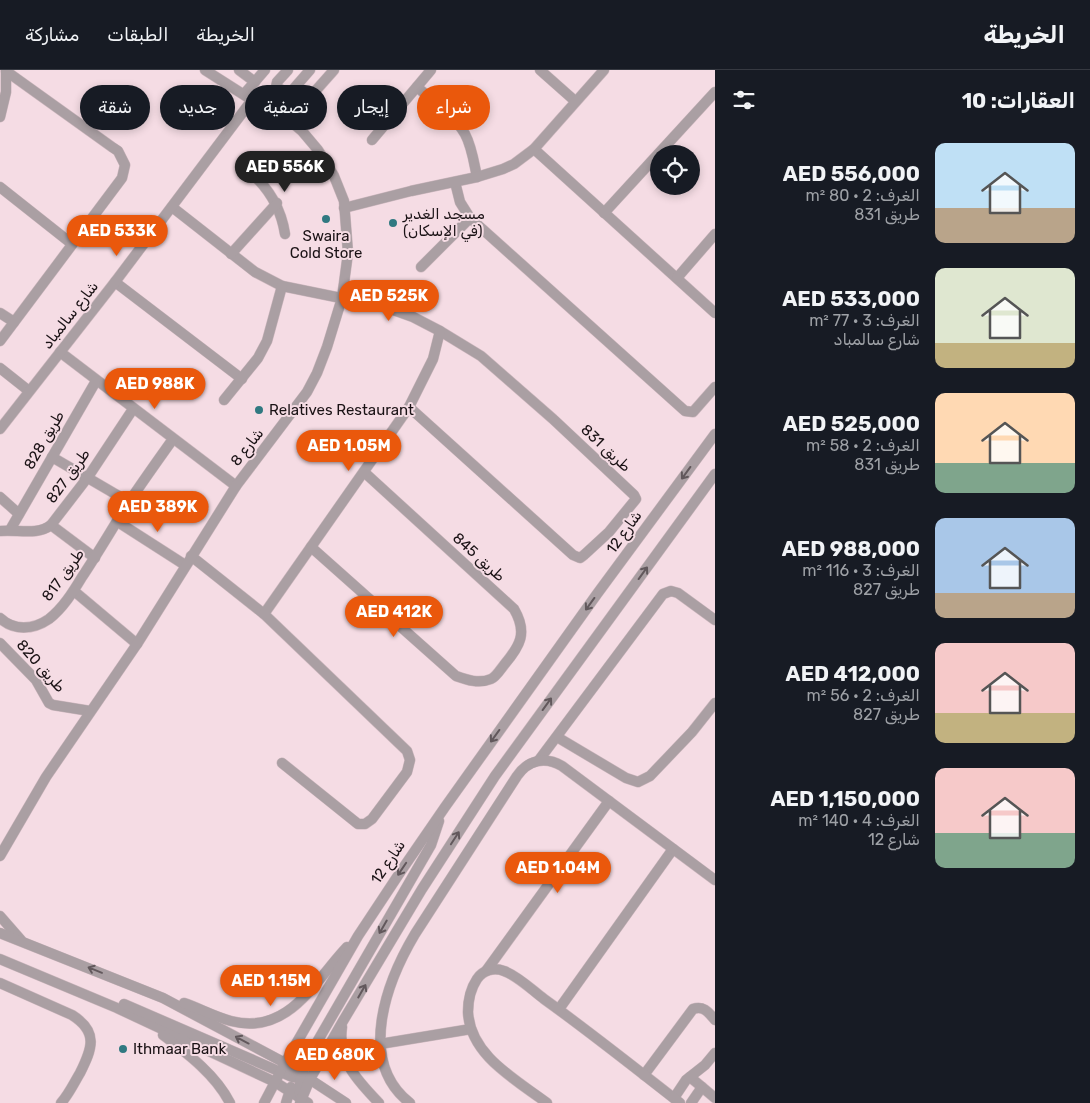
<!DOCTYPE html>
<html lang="ar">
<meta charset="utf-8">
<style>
:root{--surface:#171b24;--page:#242831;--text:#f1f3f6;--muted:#9ea1a6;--line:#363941;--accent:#ea580c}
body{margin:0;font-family:Rubik,"Noto Sans Arabic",sans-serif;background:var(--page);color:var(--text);direction:rtl;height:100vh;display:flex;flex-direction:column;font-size:19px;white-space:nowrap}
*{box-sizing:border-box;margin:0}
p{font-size:16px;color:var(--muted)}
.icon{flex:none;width:28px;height:28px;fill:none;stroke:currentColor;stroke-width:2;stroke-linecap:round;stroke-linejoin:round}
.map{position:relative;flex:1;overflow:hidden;direction:ltr}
.details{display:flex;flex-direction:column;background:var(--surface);width:375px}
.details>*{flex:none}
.guide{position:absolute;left:15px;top:15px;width:475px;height:45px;direction:rtl;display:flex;gap:10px}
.fabs{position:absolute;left:650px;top:75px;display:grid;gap:10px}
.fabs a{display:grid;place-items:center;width:50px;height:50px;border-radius:50%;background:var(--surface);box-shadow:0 2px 8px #0003;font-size:25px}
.price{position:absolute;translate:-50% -42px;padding:0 11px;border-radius:18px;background:var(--accent);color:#fff;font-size:16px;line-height:32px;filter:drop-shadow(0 1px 2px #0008)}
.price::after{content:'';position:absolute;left:50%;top:30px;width:15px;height:11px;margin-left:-8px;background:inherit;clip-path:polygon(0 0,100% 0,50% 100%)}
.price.on{background:#222;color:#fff}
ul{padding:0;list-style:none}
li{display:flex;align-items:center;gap:15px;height:125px;padding:0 15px}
li span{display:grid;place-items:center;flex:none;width:140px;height:100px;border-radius:10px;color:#555}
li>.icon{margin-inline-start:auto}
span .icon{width:60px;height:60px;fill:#fffc;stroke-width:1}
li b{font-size:21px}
h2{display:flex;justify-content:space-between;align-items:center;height:60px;padding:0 15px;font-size:21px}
.tag{padding:0 18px;border-radius:22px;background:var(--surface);box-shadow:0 2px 8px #0003;font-size:18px;line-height:45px}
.tag.on{background:var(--accent);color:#fff}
header{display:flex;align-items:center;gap:30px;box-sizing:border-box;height:70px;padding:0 25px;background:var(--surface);border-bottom:1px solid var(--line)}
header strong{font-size:24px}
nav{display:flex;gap:28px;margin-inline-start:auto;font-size:18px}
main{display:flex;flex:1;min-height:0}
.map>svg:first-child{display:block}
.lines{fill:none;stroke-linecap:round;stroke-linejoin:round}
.minor-casing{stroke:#ceb8bf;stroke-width:11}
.minor{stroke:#aa9fa3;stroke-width:10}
.oneway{stroke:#62585c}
.poi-dot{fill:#307981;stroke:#f5dce4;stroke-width:2}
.labels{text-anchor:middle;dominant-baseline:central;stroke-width:4;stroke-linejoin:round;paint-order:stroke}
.poi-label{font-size:15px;fill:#1a1215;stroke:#f5dce4;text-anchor:start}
.street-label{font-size:15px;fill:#1a1215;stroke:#f5dce4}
</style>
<header>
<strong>الخريطة</strong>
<nav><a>الخريطة</a><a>الطبقات</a><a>مشاركة</a></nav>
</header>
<main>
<section class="details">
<h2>العقارات: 10<svg class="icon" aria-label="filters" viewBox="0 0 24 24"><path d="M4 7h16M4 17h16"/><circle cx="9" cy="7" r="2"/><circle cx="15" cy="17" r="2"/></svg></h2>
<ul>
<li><span style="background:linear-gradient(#bfe0f5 65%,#b9a48a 0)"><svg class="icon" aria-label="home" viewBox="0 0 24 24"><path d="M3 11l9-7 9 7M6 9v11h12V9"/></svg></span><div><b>AED 556,000</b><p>الغرف: 2 · 80 m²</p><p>طريق 831</p></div></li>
<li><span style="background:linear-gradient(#dfe7d0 75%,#c2b280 0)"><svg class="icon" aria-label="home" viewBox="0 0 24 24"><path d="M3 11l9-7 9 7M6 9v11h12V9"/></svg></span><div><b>AED 533,000</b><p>الغرف: 3 · 77 m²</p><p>شارع سالمباد</p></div></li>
<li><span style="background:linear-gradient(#ffd9b3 70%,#7fa58c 0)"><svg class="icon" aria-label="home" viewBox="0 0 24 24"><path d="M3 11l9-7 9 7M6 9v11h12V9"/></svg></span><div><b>AED 525,000</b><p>الغرف: 2 · 58 m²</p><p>طريق 831</p></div></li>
<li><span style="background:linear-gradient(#a9c7e8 75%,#b9a48a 0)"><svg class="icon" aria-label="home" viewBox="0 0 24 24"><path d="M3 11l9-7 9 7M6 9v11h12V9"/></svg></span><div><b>AED 988,000</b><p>الغرف: 3 · 116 m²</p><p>طريق 827</p></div></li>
<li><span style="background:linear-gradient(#f6c9c9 70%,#c2b280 0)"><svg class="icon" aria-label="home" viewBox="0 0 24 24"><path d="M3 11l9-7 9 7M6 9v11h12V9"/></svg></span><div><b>AED 412,000</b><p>الغرف: 2 · 56 m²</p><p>طريق 827</p></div></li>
<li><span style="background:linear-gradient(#f6c9c9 65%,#7fa58c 0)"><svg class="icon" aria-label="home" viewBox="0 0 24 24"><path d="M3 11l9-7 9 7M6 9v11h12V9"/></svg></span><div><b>AED 1,150,000</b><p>الغرف: 4 · 140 m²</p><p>شارع 12</p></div></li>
</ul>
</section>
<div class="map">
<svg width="715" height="1033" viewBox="0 0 715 1033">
<rect width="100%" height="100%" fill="#f5dce4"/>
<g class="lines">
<defs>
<g id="minor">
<polyline points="239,0 255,12"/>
<polyline points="288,0 277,12 276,17 301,30 306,30 310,27 334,0"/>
<polyline points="540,0 575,31"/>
<path d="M417,17C433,31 454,45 465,64C472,77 474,93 477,107"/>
<polyline points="244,24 265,0"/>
<polyline points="289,24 310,0"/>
<polyline points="278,43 291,25"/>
<polyline points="0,47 6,22 6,0"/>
<polyline points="372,70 431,0"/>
<polyline points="534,79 715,243"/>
<path d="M249,101C269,118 281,138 285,164"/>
<polyline points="455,112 460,132 470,148 685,341 693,342 715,317"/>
<polyline points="0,117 72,174"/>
<polyline points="172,137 255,202 282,216 385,237 413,247 440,261 481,286 553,349 634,425 636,429 609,462 584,485 580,488 573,485 409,337"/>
<polyline points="344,138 411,121 477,107 503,99 514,94 534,79 604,0"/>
<polyline points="604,143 715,22"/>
<polyline points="231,184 277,133"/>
<polyline points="421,197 470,148"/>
<polyline points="677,208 715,164"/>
<polyline points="115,212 242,309"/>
<polyline points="0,243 14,252"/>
<polyline points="0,271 122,108 125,95 118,81 112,77 6,1"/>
<polyline points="60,282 236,416"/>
<polyline points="0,298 29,321"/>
<polyline points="224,330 258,288 267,271 282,216"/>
<polyline points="0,359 115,212 252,30"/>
<polyline points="52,387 129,432"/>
<polyline points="0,427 19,444"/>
<polyline points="118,452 185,495"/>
<polyline points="51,455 95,488"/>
<polyline points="10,460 96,311"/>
<path d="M0,461C17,459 37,466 51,455L88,407L133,339"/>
<path d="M311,477L456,606C467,610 479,614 491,609C496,607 500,600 504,595C520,576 528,563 514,539L364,402"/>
<polyline points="191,486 264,544 407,681 410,690 407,702 372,749 365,754 358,754 282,693"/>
<polyline points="74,521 137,574"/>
<polyline points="264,544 409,337 433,289 440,261"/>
<path d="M0,548C14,561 33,560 49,549C63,538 73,522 82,507C98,483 113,457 129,432C143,411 158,390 173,369"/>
<polyline points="0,573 36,610 49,633 53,635 90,641"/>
<polyline points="557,667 626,708 638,712 650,706 692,662 715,633"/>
<polyline points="539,690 663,524 671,521 678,523 715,550"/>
<polyline points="0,786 46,707 137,574 236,416 307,322 317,303 327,277 342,228 348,183 344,131 334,106 318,80 302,61 284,46 252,30 205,0"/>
<polyline points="0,846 21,870"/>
<polyline points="0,863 163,928 285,993 346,1033"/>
<polyline points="0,889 117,938 275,1012 308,1033"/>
<polyline points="486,901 609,731"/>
<path d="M0,913L72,945C99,962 92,979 80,1003C74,1013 69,1024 61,1033"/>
<path d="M184,933C199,938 215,947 231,951C288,966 314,912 347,877"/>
<polyline points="124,934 276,1000 292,1007 307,1009"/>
<polyline points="559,939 673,779"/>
<path d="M342,957C337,990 358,1011 379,1033"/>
<path d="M163,965C188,984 216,1005 230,1033"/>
<polyline points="380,974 471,959"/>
<path d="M644,1005L693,939C704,935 709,943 715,950"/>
<polyline points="690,1007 715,1028"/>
<polyline points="674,1028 686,1010 705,995 715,983"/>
<path d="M301,1029C296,1010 306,996 313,979L431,775L439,751"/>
<polyline points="264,1033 285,993 358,866 401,801 445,737 597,524 715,364"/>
<polyline points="286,1033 291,1017"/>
<polyline points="300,1033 310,1009 343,951 422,819 495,706 715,404"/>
<path d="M410,1033C356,991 387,911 415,864L517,706C528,690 545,686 562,696L715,810"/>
<path d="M547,1033C515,1009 470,985 468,942C468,931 471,918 477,909C483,900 494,897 504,901C518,906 532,920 544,929C590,962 635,998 680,1033"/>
<polyline points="691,1033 702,1017"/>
</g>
</defs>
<use href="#minor" class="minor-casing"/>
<use href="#minor" class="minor"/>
</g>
<defs><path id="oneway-shaft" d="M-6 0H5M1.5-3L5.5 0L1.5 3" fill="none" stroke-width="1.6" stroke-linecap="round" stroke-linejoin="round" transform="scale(1.25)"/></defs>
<g class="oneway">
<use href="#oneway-shaft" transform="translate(686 403) rotate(126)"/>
<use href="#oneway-shaft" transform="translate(643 503) rotate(-54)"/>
<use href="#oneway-shaft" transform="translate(590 534) rotate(126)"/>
<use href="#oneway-shaft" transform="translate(547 634) rotate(-54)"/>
<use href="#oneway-shaft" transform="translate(495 666) rotate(126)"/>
<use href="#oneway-shaft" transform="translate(455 768) rotate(-57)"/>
<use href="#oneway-shaft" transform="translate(402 799) rotate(124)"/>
<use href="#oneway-shaft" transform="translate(383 857) rotate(120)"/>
<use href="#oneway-shaft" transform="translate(95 900) rotate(-158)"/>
<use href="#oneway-shaft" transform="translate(362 921) rotate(-60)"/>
<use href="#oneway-shaft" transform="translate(242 970) rotate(-152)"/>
</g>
<g class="poi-dot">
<circle cx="326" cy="149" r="5"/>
<circle cx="393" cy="153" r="5"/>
<circle cx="259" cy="340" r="5"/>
<circle cx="123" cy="979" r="5"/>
</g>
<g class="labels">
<g class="poi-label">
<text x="403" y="144">مسجد الغدير<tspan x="403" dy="17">(في الإسكان)</tspan></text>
<text x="326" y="166" text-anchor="middle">Swaira<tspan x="326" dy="17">Cold Store</tspan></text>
<text x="269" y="340">Relatives Restaurant</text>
<text x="133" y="979">Ithmaar Bank</text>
</g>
<g class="street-label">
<text transform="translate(70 245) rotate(-52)">شارع سالمباد</text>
<text transform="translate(44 370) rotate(-60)">طريق 828</text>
<text transform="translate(247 377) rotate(-52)">شارع 8</text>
<text transform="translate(606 378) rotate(43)">طريق 831</text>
<text transform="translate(68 406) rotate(-54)">طريق 827</text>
<text transform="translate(624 462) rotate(-54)">شارع 12</text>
<text transform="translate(479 487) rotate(42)">طريق 845</text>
<text transform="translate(63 505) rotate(-54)">طريق 817</text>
<text transform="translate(41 596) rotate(48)">طريق 820</text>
<text transform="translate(388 792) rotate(-56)">شارع 12</text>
</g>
</g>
</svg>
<div class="fabs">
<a><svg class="icon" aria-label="locate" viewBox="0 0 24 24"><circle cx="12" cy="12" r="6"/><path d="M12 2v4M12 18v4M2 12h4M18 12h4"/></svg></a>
</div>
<b class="price on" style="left:285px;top:123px">AED 556K</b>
<b class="price" style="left:117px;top:187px">AED 533K</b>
<b class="price" style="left:389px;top:252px">AED 525K</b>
<b class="price" style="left:155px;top:340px">AED 988K</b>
<b class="price" style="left:349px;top:402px">AED 1.05M</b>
<b class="price" style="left:158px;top:463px">AED 389K</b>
<b class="price" style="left:394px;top:568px">AED 412K</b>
<b class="price" style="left:558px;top:824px">AED 1.04M</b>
<b class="price" style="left:271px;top:937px">AED 1.15M</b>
<b class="price" style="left:335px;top:1011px">AED 680K</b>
<div class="guide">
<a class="tag on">شراء</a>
<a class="tag">إيجار</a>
<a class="tag">تصفية</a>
<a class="tag">جديد</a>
<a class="tag">شقة</a>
</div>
</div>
</main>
